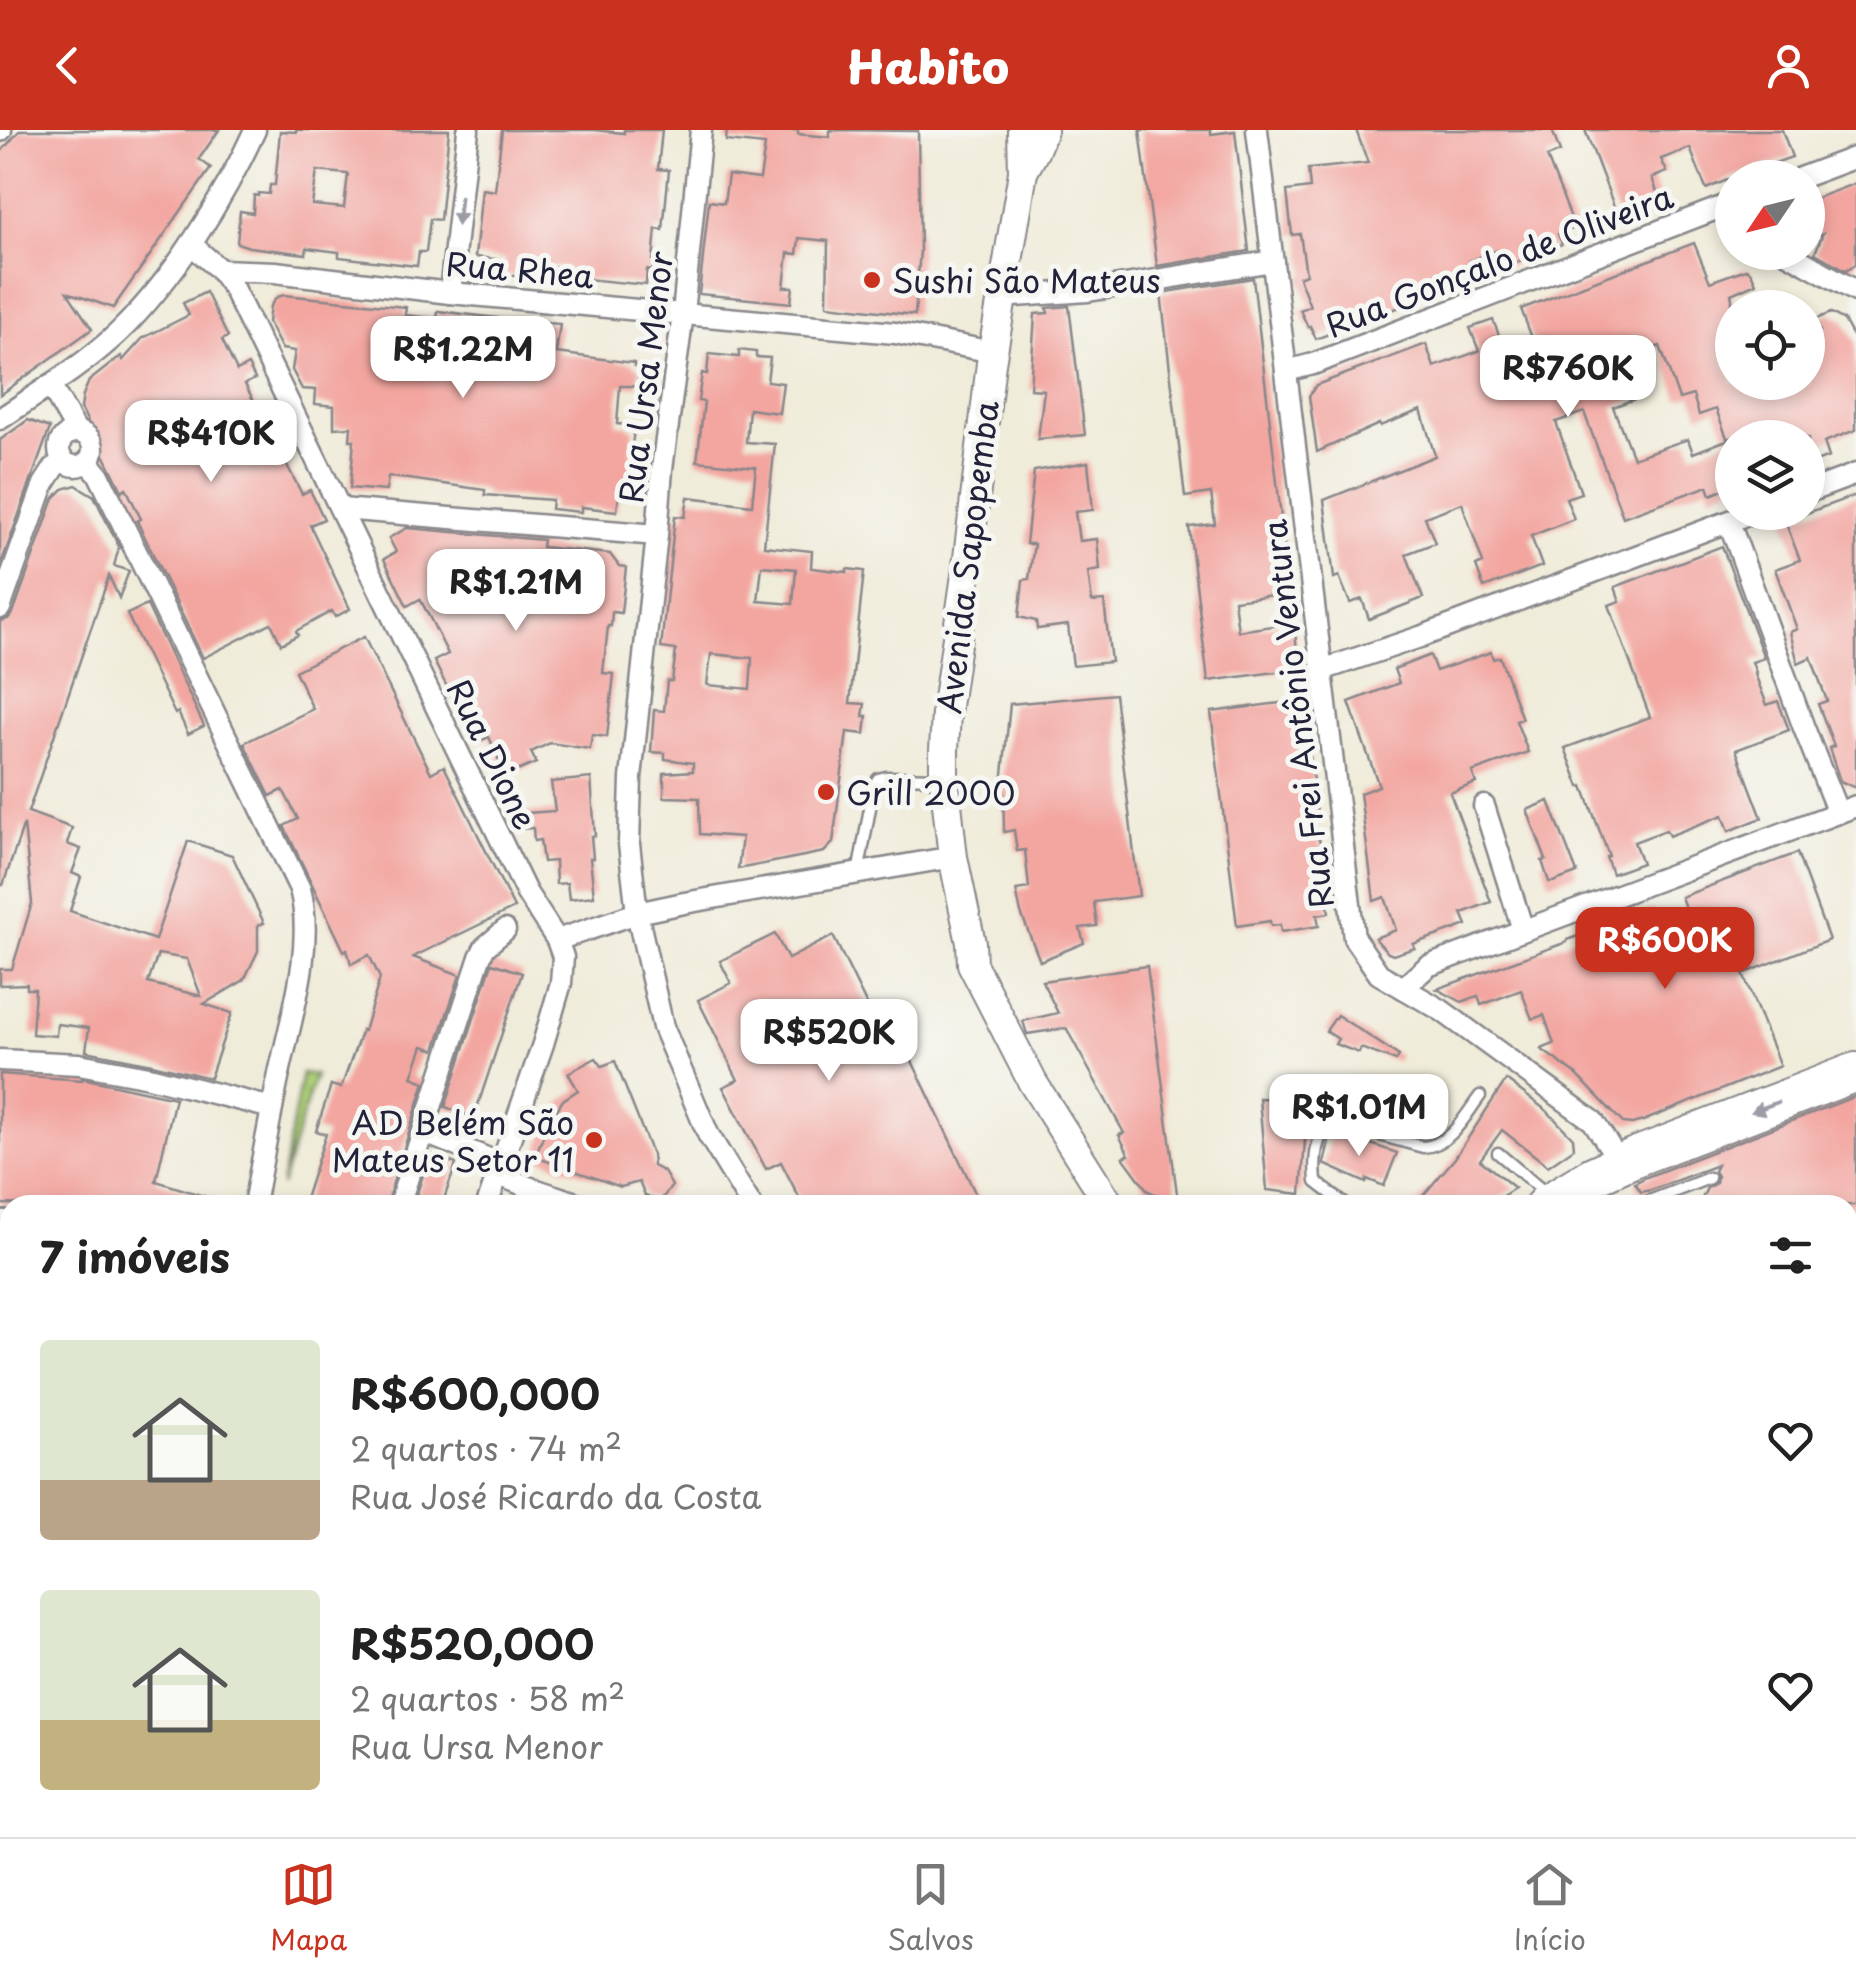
<!DOCTYPE html>
<html lang="pt">
<meta charset="utf-8">
<style>
:root{--surface:#fff;--page:#f6f6f6;--text:#222;--muted:#767676;--line:#e0e0e0;--accent:#c8321e}
body{margin:0;font-family:"Playpen Sans",sans-serif;background:var(--page);color:var(--text);height:100vh;display:flex;flex-direction:column;font-size:38px;white-space:nowrap}
*{box-sizing:border-box;margin:0}
p{font-size:32px;color:var(--muted)}
.icon{flex:none;width:55px;height:55px;fill:none;stroke:currentColor;stroke-width:2;stroke-linecap:round;stroke-linejoin:round}
.map{position:relative;flex:1;overflow:hidden}
.panel{position:absolute;left:0px;top:1065px;width:1858px;height:642px;display:flex;flex-direction:column;background:var(--surface);border-radius:30px 30px 0 0;box-shadow:0 5px 15px #0003}
.panel>*{flex:none}
.needle{width:65px;rotate:235deg}
.fabs{position:absolute;left:1715px;top:30px;display:grid;gap:20px}
.fabs a{display:grid;place-items:center;width:110px;height:110px;border-radius:50%;background:var(--surface);box-shadow:0 5px 15px #0003;font-size:50px}
.price{position:absolute;translate:-50% -85px;padding:0 22px;border-radius:20px;background:#fff;color:#222;font-size:32px;line-height:65px;filter:drop-shadow(0 2px 5px #0008)}
.price::after{content:'';position:absolute;left:50%;top:60px;width:30px;height:22px;margin-left:-15px;background:inherit;clip-path:polygon(0 0,100% 0,50% 100%)}
.price.current{background:var(--accent);color:#fff}
ul{padding:0;list-style:none}
li{display:flex;align-items:center;gap:30px;height:250px;padding:0 40px}
li span{display:grid;place-items:center;flex:none;width:280px;height:200px;border-radius:10px;color:#555}
li>.icon{margin-inline-start:auto}
span .icon{width:120px;height:120px;fill:#fffc;stroke-width:1}
li b{font-size:42px}
h2{display:flex;justify-content:space-between;align-items:center;height:120px;padding:0 40px;font-size:42px}
header{display:flex;justify-content:space-between;align-items:center;height:130px;padding:0 40px;background:var(--accent);color:#fff;font-size:45px;font-weight:800}
.tabs{display:flex;justify-content:space-around;align-items:center;height:140px;border-top:2px solid var(--line);background:var(--surface);font-size:28px;color:var(--muted)}
.tabs a{display:grid;justify-items:center;gap:5px}
.tabs .current{color:var(--accent)}
.map>svg:first-child{display:block}
.park{fill:url(#park-tufts);stroke:#68785a;stroke-width:2.5}
.building{fill:#f3a6a0;fill-rule:evenodd}
.lines{fill:none;stroke-linecap:round;stroke-linejoin:round}
.lane-casing{stroke:#89878a;stroke-width:15}
.street-casing{stroke:#89878a;stroke-width:25}
.secondary-casing{stroke:#89878a;stroke-width:32}
.primary-casing{stroke:#89878a;stroke-width:38}
.highway-casing{stroke:#89878a;stroke-width:42}
.lane{stroke:#fff;stroke-width:10}
.street{stroke:#fff;stroke-width:20}
.secondary{stroke:#fff;stroke-width:28}
.primary{stroke:#fff;stroke-width:32}
.highway{stroke:#fff;stroke-width:38}
.rail-casing{stroke:#22223b;stroke-width:10}
.rail{stroke:#f6f6f2;stroke-width:6;stroke-dasharray:19;stroke-linecap:butt}
.oneway{fill:#9c9ca7}
.poi-dot{fill:#c8321e;stroke:#f6f6f2;stroke-width:4}
.labels{text-anchor:middle;dominant-baseline:central;stroke-width:10;stroke-linejoin:round;paint-order:stroke}
.street-label{font-size:32px;fill:#22223b;stroke:#f6f6f2}
.poi-label{font-size:32px;fill:#22223b;stroke:#f6f6f2;text-anchor:start}
</style>
<header><svg class="icon" aria-label="back" viewBox="0 0 24 24"><path d="M15 5l-7 7 7 7"/></svg>Habito<svg class="icon" aria-label="person" viewBox="0 0 24 24"><circle cx="12" cy="8" r="4"/><path d="M4 21q1-7 8-7t8 7"/></svg></header>
<div class="map">
<svg width="1856" height="1707" viewBox="0 0 1856 1707">
<defs>
<pattern id="park-tufts" width="24" height="20" patternUnits="userSpaceOnUse" patternTransform="scale(2.5)"><rect width="24" height="20" fill="#aecf78"/><path d="M3 7l-1-3M5 7V3M7 7l1-3M15 17l-1-3M17 17v-4M19 17l1-3" fill="none" stroke="#95b169"/></pattern>
</defs>
<rect width="100%" height="100%" fill="#f6f6f2"/>
<filter id="ink" filterUnits="userSpaceOnUse"><feTurbulence type="fractalNoise" baseFrequency=".01" numOctaves="2"/><feDisplacementMap in="SourceGraphic" scale="20" xChannelSelector="R" yChannelSelector="G"/><feConvolveMatrix kernelMatrix="1 2 1 2 8 2 1 2 1" color-interpolation-filters="sRGB"/></filter>
<filter id="wash" filterUnits="userSpaceOnUse"><feTurbulence type="fractalNoise" baseFrequency=".0048" numOctaves="4" result="noise"/><feDisplacementMap in="SourceGraphic" scale="40" xChannelSelector="R" yChannelSelector="G"/><feGaussianBlur stdDeviation="2.25" result="paint"/><feColorMatrix in="noise" values="0 0 0 0 0 0 0 0 0 0 0 0 0 0 0 0 0 1.4 0 .05"/><feComposite in="paint" operator="in"/></filter>
<g filter="url(#wash)">
<rect width="100%" height="100%" fill="#f0ecda"/>
<g class="park">
<polygon points="302,943 315,945 281,1056"/>
<polygon points="1404,1698 1522,1698 1530,1707 1412,1707"/>
</g>
<g id="blocks">
<g class="building">
<polygon points="20,0 219,0 199,29 211,38 113,178 67,162 92,199 0,265 0,23"/>
<path d="M296,0H449L440,90L430,89L426,122H419L417,136L339,127V122L307,118L306,124L249,117L237,113L240,81L253,83L254,65L258,66V63L269,64L270,55H275L280,1L296,2ZM317,41L348,44L344,78L312,75Z"/>
<polygon points="502,0 594,0 624,3 624,0 662,0 658,39 669,40 663,100 656,99 652,141 647,140 646,155 587,149 586,153 565,151 567,138 535,135 533,148 504,145 505,130 475,127 482,59 495,61"/>
<polygon points="727,0 798,0 798,4 830,7 830,0 918,1 920,120 915,185 827,175 828,111 799,108 797,124 788,123 784,157 793,157 791,173 699,164 709,71 724,73 728,45 760,49 765,15 726,11"/>
<polygon points="1140,0 1210,0 1211,4 1235,1 1249,121 1157,136"/>
<polygon points="1356,0 1552,0 1560,22 1547,27 1575,98 1558,104 1562,114 1505,137 1498,120 1469,131 1472,138 1414,159 1418,170 1316,209 1310,196 1308,197 1300,180 1310,176 1299,147 1306,144 1300,104 1292,105 1287,61 1310,58 1308,39 1368,33"/>
<polygon points="1585,0 1782,0 1792,27 1732,48 1706,59 1690,18 1661,29 1667,42 1652,48 1662,76 1620,92"/>
<polygon points="1856,53 1856,134 1846,140 1815,123 1823,103 1808,109 1808,71"/>
<path d="M1694,113L1710,152L1746,139L1751,142L1756,153L1731,164L1732,169V252H1808V207L1820,201L1816,189L1831,183L1844,190L1856,212V300L1824,312L1829,327L1808,335V308H1732V356L1711,365L1708,356L1623,387L1584,282L1556,292L1581,363L1566,368L1574,389L1531,406L1542,436L1484,458L1476,436L1483,433L1462,373L1425,387L1435,413L1406,424L1423,468L1369,489L1362,469L1350,473L1339,446L1334,448L1324,370L1435,326L1421,280L1380,296L1379,294L1317,322L1309,266L1316,255L1426,214L1434,237L1479,221L1470,198L1493,190L1518,253L1545,242L1521,179ZM1660,216L1679,269L1693,265L1699,285L1716,279L1727,308H1732L1693,323L1688,309L1633,328L1613,277L1643,266L1629,228Z"/>
<polygon points="1253,148 1288,446 1273,449 1274,465 1234,470 1238,501 1294,493 1299,539 1208,551 1189,397 1215,394 1211,363 1185,367 1161,163"/>
<polygon points="206,162 228,207 222,210 237,241 248,235 255,249 245,254 260,283 270,278 283,305 274,310 302,364 310,360 324,389 310,395 350,479 335,487 332,481 296,501 298,505 281,514 271,493 203,528 137,391 141,389 126,358 122,361 81,278 83,265 89,251 121,226 123,230 143,208 189,185 183,173"/>
<polygon points="284,165 406,177 405,185 437,189 438,181 498,188 497,202 528,206 529,191 560,194 556,223 634,233 634,236 640,237 637,256 620,256 617,294 629,295 629,298 634,299 631,325 639,326 635,357 620,356 617,381 581,377 581,382 551,379 552,370 485,365 485,360 409,349 388,347 386,361 350,358 354,310 350,310 351,297 334,298 334,276 315,274 316,260 302,259 292,240 295,221 282,219 268,192 270,176 277,167"/>
<polygon points="1069,176 1085,305 1038,309 1044,260 1030,259 1035,184 1048,183 1047,178"/>
<path d="M739,220L756,222V227L770,228L767,251L783,253L779,283L749,279L746,312L775,314L764,416L812,421L811,438L847,442V439L864,441L850,573L865,574L863,586H867L865,604L847,602L833,713L824,722L738,739L742,707L700,704L699,668L664,667V643L693,641V633L665,629V623L651,622L654,580L664,581L667,551H672L676,520L661,518L675,386L685,387L688,367L752,375L756,337L697,331L704,272L698,271L702,243L707,244L709,224L739,227ZM762,436L796,439L793,474L758,471ZM711,524L752,528L750,559L707,555Z"/>
<polygon points="28,290 50,298 0,437 0,310"/>
<polygon points="1088,332 1093,380 1075,382 1079,411 1097,409 1100,440 1088,442 1092,472 1104,471 1111,532 1073,536 1068,495 1037,499 1036,491 1019,487 1023,450 1029,449 1034,414 1026,414 1034,341"/>
<path d="M76,355L94,366L119,417L114,436L129,441L119,468L109,446L28,682L72,698L67,714L81,719L72,743L81,747L70,781L155,810L188,711L232,725L264,793L258,795V821L244,850L204,874L232,883L210,948L152,934L86,921L89,898L57,894L56,906L32,904L35,859H27V854L0,855V839H12L32,773L24,694L3,755H0V491L8,489L13,483L54,368L63,359ZM158,824L187,829L201,866L148,853Z"/>
<polygon points="1856,365 1856,658 1840,651 1829,618 1834,616 1818,574 1827,571 1811,527 1798,533 1790,502 1797,499 1775,439 1800,430 1785,391"/>
<polygon points="407,398 543,410 542,417 610,424 619,436 626,437 621,483 612,482 611,496 608,496 603,543 614,544 607,607 592,605 590,619 550,613 531,622 536,633 506,646 489,607 475,613 434,531 448,524 432,492 420,469 407,476 384,429 396,422 389,408"/>
<polygon points="1722,416 1764,528 1752,532 1756,543 1755,544 1767,575 1778,571 1789,600 1736,620 1762,688 1729,701 1723,685 1669,706 1666,700 1634,712 1642,733 1612,744 1606,727 1609,726 1583,656 1580,657 1565,618 1650,587 1609,475 1620,471 1615,457"/>
<polygon points="147,475 204,596 188,604 178,582 175,584 127,484"/>
<polygon points="364,507 431,643 444,636 514,778 413,827 460,845 435,920 423,916 412,947 425,952 386,1075 303,1075 326,1004 316,1001 331,955 341,958 362,900 364,901 380,848 369,825 351,834 347,819 344,821 284,696 298,689 283,660 270,666 244,613 313,579 295,541"/>
<polygon points="1491,522 1493,529 1500,527 1522,589 1516,591 1528,622 1472,642 1476,653 1450,663 1491,772 1462,783 1467,795 1413,814 1415,818 1393,825 1388,823 1375,808 1396,800 1385,767 1374,771 1360,663 1379,656 1349,572 1399,553 1394,539 1430,525 1436,541"/>
<polygon points="1115,564 1139,766 1094,772 1097,796 1080,798 1084,813 1040,831 1021,783 1016,760 1029,758 1025,720 1017,721 1014,700 1004,702 1003,644 1010,574"/>
<polygon points="1303,570 1318,691 1313,692 1321,715 1329,783 1317,785 1319,796 1281,802 1280,795 1271,796 1270,791 1237,796 1211,582"/>
<polygon points="591,648 595,706 591,706 593,728 590,728 594,766 569,769 567,753 556,754 555,731 543,732 540,710 534,711 533,698 517,699 509,684 555,681 551,652"/>
<polygon points="1549,671 1577,743 1553,752 1549,752 1542,731 1546,730 1527,680"/>
<polygon points="1797,723 1829,810 1743,844 1780,936 1643,991 1632,994 1623,993 1577,945 1541,919 1554,914 1544,885 1532,889 1521,860 1481,875 1478,866 1462,872 1437,859 1567,812 1567,810 1653,779 1658,792 1686,780 1681,767"/>
<polygon points="775,804 788,829 833,806 887,916 901,908 981,1075 803,1075 781,1032 766,1039 723,957 738,950 698,870 731,853 720,831"/>
<polygon points="492,833 522,843 474,987 445,977"/>
<polygon points="1147,836 1156,904 1178,1071 1162,1067 1148,1061 1123,1027 1129,1025 1119,1005 1124,1003 1066,898 1027,904 1023,891 1058,883 1042,851"/>
<polygon points="1337,885 1399,926 1396,931 1361,918 1359,923 1335,914 1338,909 1326,901"/>
<polygon points="596,928 602,936 615,931 652,1024 653,1036 664,1042 672,1056 660,1071 645,1066 639,1052 621,1057 535,1027 547,996 563,970 578,960 568,943"/>
<polygon points="0,944 82,950 82,948 175,968 156,1051 220,1071 219,1075 0,1074"/>
<polygon points="1506,950 1547,981 1573,1008 1574,1018 1548,1036 1502,1000 1480,1030 1515,1058 1488,1075 1415,1075 1455,1028"/>
<polygon points="1856,966 1856,1075 1699,1075 1707,1058 1716,1053 1717,1046 1714,1041 1717,1035 1651,1060 1641,1062 1635,1053 1644,1048"/>
<polygon points="1259,968 1308,970 1301,1064 1267,1060"/>
<polygon points="1336,1002 1397,1023 1384,1056 1367,1049 1366,1053 1324,1034 1329,1011"/>
<polygon points="430,1024 456,1034 442,1075 413,1075"/>
</g>
</g>
</g>
<g filter="url(#ink)">
<use href="#blocks" fill-opacity="0" stroke="#89878a" stroke-width="2.5"/>
<g class="lines">
<defs>
<g id="lane">
<polyline points="858,744 874,656 878,649 886,647 943,648"/>
<polyline points="1498,1023 1549,1066"/>
<path d="M1346,1075L1316,1052C1314,1031 1314,1003 1335,993L1423,1017C1451,1015 1464,987 1480,966"/>
<polyline points="1639,1075 1709,1048"/>
<polyline points="0,1485 10,1487"/>
<polyline points="0,1662 10,1665"/>
</g>
<g id="street">
<polyline points="701,0 683,184 662,339 657,405 631,648 629,714 637,783 663,897 708,1004 751,1075"/>
<polyline points="1257,0 1354,808 1379,844 1441,880 1593,991 1621,1034"/>
<polyline points="0,1 1,0"/>
<polyline points="1800,48 1856,27"/>
<polyline points="191,114 220,140 233,158 526,762 557,810 563,827 561,853 543,914 487,1075"/>
<polyline points="1786,122 1856,161"/>
<polyline points="220,140 275,142 450,163 895,203 993,222"/>
<polyline points="450,163 468,0"/>
<polyline points="1001,167 1088,161 1273,131"/>
<polyline points="1286,241 1313,234 1732,73"/>
<polyline points="50,255 77,302"/>
<path d="M0,289C40,262 83,236 118,203C173,150 223,70 255,0"/>
<circle cx="76" cy="319" r="17"/>
<path d="M89,332L99,345L300,759C315,816 291,887 279,944C270,987 262,1031 254,1075"/>
<polyline points="1808,362 1856,344"/>
<polyline points="341,379 657,405"/>
<polyline points="1729,392 1804,598 1838,683"/>
<polyline points="0,478 44,354 55,337 63,331"/>
<polyline points="1322,540 1420,507 1754,382"/>
<polyline points="1484,676 1523,800"/>
<polyline points="557,810 637,783 684,773 953,727"/>
<polyline points="1403,858 1428,836 1856,676"/>
<polyline points="0,930 79,934 149,947 272,978"/>
<polyline points="423,1002 501,1034"/>
<polyline points="497,1044 528,1057 582,1075"/>
<polyline points="399,1075 480,827 485,817 505,800"/>
<polyline points="1848,1327 1856,1324"/>
<polyline points="0,1388 10,1389"/>
<polyline points="1848,1435 1856,1444"/>
<polyline points="583,1698 591,1707"/>
<polyline points="1231,1698 1239,1707"/>
<polyline points="2,1707 10,1688"/>
<polyline points="264,1707 268,1698"/>
<polyline points="535,1707 539,1698"/>
<polyline points="803,1707 807,1698"/>
</g>
<g id="secondary">
<polyline points="1022,0 1023,42 991,233 966,445 946,583 944,620 944,648 953,727 971,813 972,834 1033,953 1110,1075"/>
<polyline points="1024,40 1034,22 1043,0"/>
<polyline points="1063,1707 1068,1698"/>
<polyline points="1097,1707 1101,1698"/>
</g>
<g id="primary">
<polyline points="1642,1698 1653,1707"/>
<polyline points="1813,1698 1824,1707"/>
</g>
<g id="highway">
<polyline points="1545,1075 1593,1046 1635,1027 1856,942"/>
<polyline points="0,1100 10,1100"/>
<polyline points="0,1164 10,1164"/>
<polyline points="1848,1296 1856,1293"/>
</g>
</defs>
<use href="#lane" class="lane-casing"/>
<use href="#street" class="street-casing"/>
<use href="#secondary" class="secondary-casing"/>
<use href="#primary" class="primary-casing"/>
<use href="#highway" class="highway-casing"/>
<use href="#lane" class="lane"/>
<use href="#street" class="street"/>
<use href="#secondary" class="secondary"/>
<use href="#primary" class="primary"/>
<use href="#highway" class="highway"/>
<defs>
<g id="rail">
<polyline points="0,1134 10,1134"/>
<polyline points="1667,1698 1678,1707"/>
<polyline points="1804,1698 1815,1707"/>
</g>
</defs>
<use href="#rail" class="rail-casing"/>
<use href="#rail" class="rail"/>
</g>
<defs><path id="oneway-solid" d="M-6-.8H1V-3.2L6.5 0L1 3.2V.8H-6Z" transform="scale(2.5)"/></defs>
<g class="oneway">
<use href="#oneway-solid" transform="translate(459 81) rotate(96)"/>
<use href="#oneway-solid" transform="translate(1765 977) rotate(159)"/>
</g>
</g>
<g class="poi-dot">
<circle cx="872" cy="150" r="10"/>
<circle cx="826" cy="662" r="10"/>
<circle cx="594" cy="1010" r="10"/>
</g>
<g class="labels">
<g class="street-label">
<text transform="translate(1499 130) rotate(-21)">Rua Gonçalo de Oliveira</text>
<text transform="translate(520 139) rotate(5)">Rua Rhea</text>
<text transform="translate(645 247) rotate(-83)">Rua Ursa Menor</text>
<text transform="translate(967 427) rotate(-83)">Avenida Sapopemba</text>
<text transform="translate(1297 584) rotate(-97)">Rua Frei Antônio Ventura</text>
<text transform="translate(493 624) rotate(64)">Rua Dione</text>
</g>
<g class="poi-label">
<text x="892" y="150">Sushi São Mateus</text>
<text x="846" y="662">Grill 2000</text>
<text x="574" y="992" text-anchor="end">AD Belém São<tspan x="574" dy="37">Mateus Setor 11</tspan></text>
</g>
</g>
</svg>
<div class="fabs">
<a><svg class="needle" viewBox="-14 -14 28 28"><path d="M0-13l5 13h-10z" fill="#e53935"/><path d="M0 13l5-13h-10z" fill="#767676"/></svg></a>
<a><svg class="icon" aria-label="locate" viewBox="0 0 24 24"><circle cx="12" cy="12" r="6"/><path d="M12 2v4M12 18v4M2 12h4M18 12h4"/></svg></a>
<a><svg class="icon" aria-label="layers" viewBox="0 0 24 24"><path d="M12 4l9 5-9 5-9-5zM3 14l9 5 9-5"/></svg></a>
</div>
<b class="price" style="left:463px;top:271px">R$1.22M</b>
<b class="price" style="left:1568px;top:290px">R$760K</b>
<b class="price" style="left:211px;top:355px">R$410K</b>
<b class="price" style="left:516px;top:504px">R$1.21M</b>
<b class="price current" style="left:1665px;top:862px">R$600K</b>
<b class="price" style="left:829px;top:954px">R$520K</b>
<b class="price" style="left:1359px;top:1029px">R$1.01M</b>
<section class="panel">
<h2>7 imóveis<svg class="icon" aria-label="filters" viewBox="0 0 24 24"><path d="M4 7h16M4 17h16"/><circle cx="9" cy="7" r="2"/><circle cx="15" cy="17" r="2"/></svg></h2>
<ul>
<li><span style="background:linear-gradient(#dfe7d0 70%,#b9a48a 0)"><svg class="icon" aria-label="home" viewBox="0 0 24 24"><path d="M3 11l9-7 9 7M6 9v11h12V9"/></svg></span><div><b>R$600,000</b><p>2 quartos · 74 m²</p><p>Rua José Ricardo da Costa</p></div><svg class="icon" aria-label="heart" viewBox="0 0 24 24"><path d="M12 20l-8-8c-3-5 5-10 8-4 3-6 11-1 8 4z"/></svg></li>
<li><span style="background:linear-gradient(#dfe7d0 65%,#c2b280 0)"><svg class="icon" aria-label="home" viewBox="0 0 24 24"><path d="M3 11l9-7 9 7M6 9v11h12V9"/></svg></span><div><b>R$520,000</b><p>2 quartos · 58 m²</p><p>Rua Ursa Menor</p></div><svg class="icon" aria-label="heart" viewBox="0 0 24 24"><path d="M12 20l-8-8c-3-5 5-10 8-4 3-6 11-1 8 4z"/></svg></li>
</ul>
</section>
</div>
<nav class="tabs">
<a class="current"><svg class="icon" aria-label="map" viewBox="0 0 24 24"><path d="M3 6l6-2 6 2 6-2v14l-6 2-6-2-6 2zM9 4v14M15 6v14"/></svg>Mapa</a>
<a><svg class="icon" aria-label="saved" viewBox="0 0 24 24"><path d="M7 4h10v16l-5-4-5 4z"/></svg>Salvos</a>
<a><svg class="icon" aria-label="home" viewBox="0 0 24 24"><path d="M3 11l9-7 9 7M6 9v11h12V9"/></svg>Início</a>
</nav>
